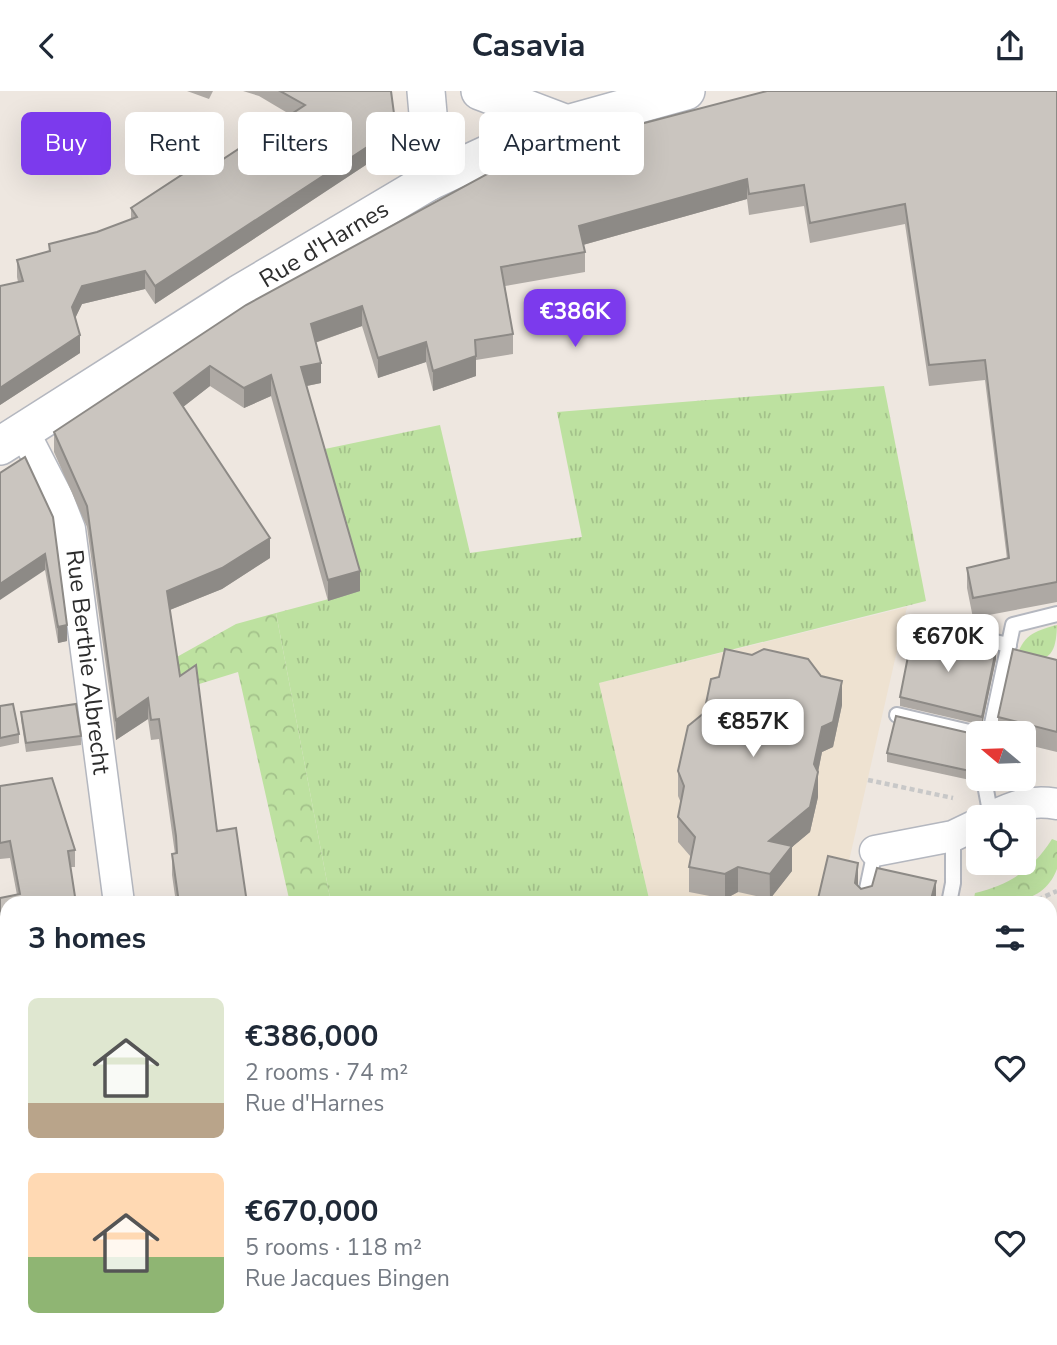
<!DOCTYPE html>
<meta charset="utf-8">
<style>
:root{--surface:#fff;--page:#f6f6f7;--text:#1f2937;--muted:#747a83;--accent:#7c3aed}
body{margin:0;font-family:"Nunito Sans",sans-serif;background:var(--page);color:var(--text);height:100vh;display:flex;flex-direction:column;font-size:26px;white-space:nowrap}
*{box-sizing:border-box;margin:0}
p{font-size:23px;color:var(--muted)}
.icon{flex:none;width:38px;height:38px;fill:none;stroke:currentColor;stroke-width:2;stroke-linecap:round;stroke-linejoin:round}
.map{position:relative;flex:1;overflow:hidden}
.details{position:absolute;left:0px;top:805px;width:1057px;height:450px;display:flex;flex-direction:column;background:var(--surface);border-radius:21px 21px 0 0;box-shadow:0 7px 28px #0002}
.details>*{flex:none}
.banner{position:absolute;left:21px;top:21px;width:700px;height:63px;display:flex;gap:14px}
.needle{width:46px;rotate:289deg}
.controls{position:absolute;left:966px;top:630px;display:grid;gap:14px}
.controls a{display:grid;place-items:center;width:70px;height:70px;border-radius:10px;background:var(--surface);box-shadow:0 7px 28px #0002;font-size:35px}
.price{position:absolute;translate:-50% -60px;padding:0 16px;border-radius:14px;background:#fff;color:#222;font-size:23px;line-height:46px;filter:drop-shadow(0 2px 4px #0008)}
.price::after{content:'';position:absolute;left:50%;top:42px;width:21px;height:16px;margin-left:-10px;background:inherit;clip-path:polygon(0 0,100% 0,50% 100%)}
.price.active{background:var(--accent);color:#fff}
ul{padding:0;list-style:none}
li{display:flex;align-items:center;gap:21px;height:175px;padding:0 28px}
li span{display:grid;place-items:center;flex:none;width:196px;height:140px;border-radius:10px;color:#555}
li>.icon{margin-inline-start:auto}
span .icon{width:84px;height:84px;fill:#fffc;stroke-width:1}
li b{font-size:30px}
h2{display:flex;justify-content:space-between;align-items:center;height:84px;padding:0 28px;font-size:30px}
.pill{padding:0 24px;border-radius:10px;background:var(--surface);box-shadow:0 7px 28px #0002;font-size:24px;line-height:63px}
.pill.active{background:var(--accent);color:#fff}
header{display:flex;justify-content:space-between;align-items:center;height:91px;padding:0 28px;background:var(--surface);font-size:32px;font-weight:700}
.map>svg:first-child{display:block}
.education{fill:#eee2d1}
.grass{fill:url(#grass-tufts)}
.forest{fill:url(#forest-crowns)}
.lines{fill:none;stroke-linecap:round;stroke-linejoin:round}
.service-casing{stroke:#b4b7bf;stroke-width:18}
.minor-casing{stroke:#b4b7bf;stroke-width:33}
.tertiary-casing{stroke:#b4b7bf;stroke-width:40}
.path{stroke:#c8c8c8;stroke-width:4.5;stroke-dasharray:5 3.5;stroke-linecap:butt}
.service{stroke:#fff;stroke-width:14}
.minor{stroke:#fff;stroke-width:30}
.tertiary{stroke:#fff;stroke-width:37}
.wall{fill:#aea9a4}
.shaded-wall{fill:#8d8a86}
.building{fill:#cac5bf;stroke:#8d8a86;stroke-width:2}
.labels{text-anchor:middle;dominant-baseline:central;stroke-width:7;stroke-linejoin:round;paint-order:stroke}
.street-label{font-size:24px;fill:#2d2d2d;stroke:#fff}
</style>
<header><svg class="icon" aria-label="back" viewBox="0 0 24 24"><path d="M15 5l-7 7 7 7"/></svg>Casavia<svg class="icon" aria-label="share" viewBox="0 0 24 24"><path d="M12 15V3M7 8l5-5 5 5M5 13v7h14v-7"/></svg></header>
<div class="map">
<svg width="1057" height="1254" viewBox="0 0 1057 1254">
<defs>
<pattern id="grass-tufts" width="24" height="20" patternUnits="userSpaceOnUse" patternTransform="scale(1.75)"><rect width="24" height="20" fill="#bde1a0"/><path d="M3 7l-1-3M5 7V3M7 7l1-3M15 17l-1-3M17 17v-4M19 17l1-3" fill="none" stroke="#a3c18a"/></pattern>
<pattern id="forest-crowns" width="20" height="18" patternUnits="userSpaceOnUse" patternTransform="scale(1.75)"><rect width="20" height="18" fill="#bde1a0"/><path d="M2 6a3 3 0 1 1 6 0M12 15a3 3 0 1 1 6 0" fill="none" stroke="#a3c18a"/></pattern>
</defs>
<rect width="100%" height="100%" fill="#eee7e0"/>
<g class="education">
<polygon points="907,516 844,792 822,812 650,812 599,592"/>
<polygon points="379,1248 725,1248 723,1254 380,1254"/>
</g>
<g class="grass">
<polygon points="884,295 926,510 599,592 650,812 331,812 276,522 359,500 320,359 440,334 470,462 582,446 557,321"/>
<path d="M1057,534C1056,567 1048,571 1016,569C1022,545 1033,540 1057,534Z"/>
</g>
<g class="forest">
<polygon points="276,522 331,812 290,812 238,581 196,594 180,605 175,567 236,533"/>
<path d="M1052,748L1057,750C1057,758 1057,770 1057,778C1043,815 1005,812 973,812L975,802C1010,794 1033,778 1052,748Z"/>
</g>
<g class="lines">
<defs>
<g id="service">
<polyline points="921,535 1009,554"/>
<polyline points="897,624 978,643"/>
<polyline points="990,642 1013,534 1057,523"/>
<polyline points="984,688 991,726"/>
<polyline points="864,812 875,760"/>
<polyline points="949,812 953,792 953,745"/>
<polyline points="773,1254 775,1248"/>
<polyline points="858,1254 859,1248"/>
</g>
<g id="minor">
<polyline points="23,339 58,407 70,438 119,812"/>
<path d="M991,726C1013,715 1032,708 1057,713"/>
<polyline points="875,760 953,745 978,733"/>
<polyline points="0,1092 7,1098"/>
<polyline points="174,1248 175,1254"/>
</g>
<g id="tertiary">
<polyline points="426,0 432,68 428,91"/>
<polyline points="480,0 567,33"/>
<polyline points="0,355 239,203 428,91 497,59 567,33 686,0"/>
</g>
</defs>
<use href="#service" class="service-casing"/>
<use href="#minor" class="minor-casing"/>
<use href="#tertiary" class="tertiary-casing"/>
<g class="path">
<polyline points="868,689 953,707"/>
<polyline points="1030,812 1057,800"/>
<polyline points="1050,1040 1057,1042"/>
<polyline points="956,1254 957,1248"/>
</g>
<use href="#service" class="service"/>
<use href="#minor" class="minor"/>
<use href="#tertiary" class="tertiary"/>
</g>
<g class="wall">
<polygon points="187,0 213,0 209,8"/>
<polygon points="243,0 391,0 395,47 390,58 155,213 145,198 82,213 75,227 80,262 0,314 0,195 18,191 17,186 17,169 49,160 49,153 97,141 131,128 131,117 208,78 291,24 259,5"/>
<polygon points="1057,0 1057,511 973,527 967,497 967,477 1007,468 985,289 929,295 905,133 810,152 804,115 749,124 747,108 583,154 585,161 585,181 505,195 513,243 513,263 476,269 476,285 433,300 426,271 378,287 362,235 315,252 321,292 307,295 360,500 328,510 271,305 244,317 210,295 183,316 270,467 222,498 170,519 180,585 217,740 247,812 176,812 172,784 172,763 175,763 159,648 151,649 148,628 116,649 87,436 54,361 54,341 246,214"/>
<polygon points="25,366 67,550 58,552 45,479"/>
<polygon points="996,568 982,634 900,615 900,606"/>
<polygon points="1057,569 1057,661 1024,653 1024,642 998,642 998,626"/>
<polygon points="719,586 842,614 833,656 822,661 818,681 818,706 810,741 792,756 792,780 770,808 738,801 725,808 689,801 689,776 691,766 678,751 678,726 681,712 678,705 678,680 704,622"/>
<polygon points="0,615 19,643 19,652 0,656"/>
<polygon points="21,621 81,645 81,654 26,661 21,629"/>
<polygon points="978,652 970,689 887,671 887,662"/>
<polygon points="0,695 75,759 75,776 71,776 7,812 7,882 0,846 0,807 17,804 10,767 0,768"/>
<polygon points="7,1151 7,1228 0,1220 0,1154 2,1156"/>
<polygon points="26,1248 75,1248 68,1254 32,1254"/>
<polygon points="968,1248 1057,1254 967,1254"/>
</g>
<g class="shaded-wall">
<polygon points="395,30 395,47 390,58 155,213 155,195"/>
<polygon points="747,88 747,108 579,155 579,135"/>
<polygon points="145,180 145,198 82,213 72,234 72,216 82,195"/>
<polygon points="362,215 362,235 311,253 311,233"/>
<polygon points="80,244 80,262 0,314 0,297"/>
<polygon points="426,251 426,271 378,287 378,267"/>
<polygon points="476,265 476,285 433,300 433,280"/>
<polygon points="321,272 321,292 301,296 301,276"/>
<polygon points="210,275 210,295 174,323 174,302"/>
<polygon points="271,284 271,305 244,317 244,297"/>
<polygon points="270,447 270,467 222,498 167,520 167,500"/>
<polygon points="45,463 45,479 0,509 0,493"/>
<polygon points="360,480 360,500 328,510 328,489"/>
<polygon points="67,534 67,550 58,552 58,536"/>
<polygon points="996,559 996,568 982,634 982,626"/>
<polygon points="842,590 842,614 833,656 822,661 818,681 818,706 810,741 792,756 792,780 770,808 769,750 814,673 822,636"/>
<polygon points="148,607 148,628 116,649 116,629"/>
<polygon points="978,644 978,652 970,689 970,680"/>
<polygon points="858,772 858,795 855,792"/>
<polygon points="738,776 738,801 725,808 725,783"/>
<polygon points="936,790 936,812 930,812"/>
<polygon points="1057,923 1057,945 1050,981 1050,958"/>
<polygon points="7,966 7,983 0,984 0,967"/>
<polygon points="57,1248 75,1248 68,1254 51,1254"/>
</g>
<g class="building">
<polygon points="280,0 391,0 395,30 390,41 155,195 145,180 82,195 72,216 80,244 0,297 0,195 23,190 17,169 50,160 49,153 97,141 137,126 131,117 203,70 208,78 305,14"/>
<polygon points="767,0 1057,0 1057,491 973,507 967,477 1009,467 985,269 929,274 905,113 810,132 804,94 749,103 747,88 579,135 585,161 501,176 513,243 475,249 476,265 433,280 426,251 378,267 362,215 311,233 321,272 301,276 360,480 328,489 271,284 244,297 210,275 174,302 270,447 222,477 167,500 180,585 196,574 217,740 236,737 247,812 179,812 172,763 177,762 176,745 159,628 151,629 148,607 116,629 87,415 54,341 246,214 522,64"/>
<polygon points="25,366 53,426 67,534 58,536 45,463 0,493 0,382"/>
<polygon points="913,540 996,559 982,626 900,606"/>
<polygon points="725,558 752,564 764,558 808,568 821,585 842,590 833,631 822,636 814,673 818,681 810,716 769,750 792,755 770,783 738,776 725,783 689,776 695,746 678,726 684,695 678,680 688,635 704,622 711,588 719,586"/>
<polygon points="1013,558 1057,569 1057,641 998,626"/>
<polygon points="13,613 19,643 0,647 0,615"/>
<polygon points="76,613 81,645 26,652 21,621"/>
<polygon points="896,625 978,644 970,680 887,662"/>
<polygon points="52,687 75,759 68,760 76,812 7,812 7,865 0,829 0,807 20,803 10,750 0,752 0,695"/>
<polygon points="828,765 858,772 855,792 861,798 872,795 877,777 936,790 930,812 817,812"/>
<polygon points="1050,843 1057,844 1057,923 1050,958"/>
<polygon points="7,906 7,966 0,967 0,907"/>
<polygon points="1050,1107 1057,1109 1057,1254 984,1254 967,1251 968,1248 1050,1248"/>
<polygon points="7,1151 7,1211 0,1203 0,1154 2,1156"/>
<polygon points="42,1248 57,1248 51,1254 48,1254"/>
<polygon points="206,1248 273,1248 274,1254 207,1254"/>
<polygon points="439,1248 669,1248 668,1254 437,1254"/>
<polygon points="727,1248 766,1248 765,1251 770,1254 726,1254"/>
<polygon points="781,1248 851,1248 851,1252 856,1254 773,1254 779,1253"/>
<polygon points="866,1248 908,1248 907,1254 859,1254 865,1252"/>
</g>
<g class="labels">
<g class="street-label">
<text transform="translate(324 153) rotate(-31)">Rue d'Harnes</text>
<text transform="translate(88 571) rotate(83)">Rue Berthie Albrecht</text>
</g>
</g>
</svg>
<div class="controls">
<a><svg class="needle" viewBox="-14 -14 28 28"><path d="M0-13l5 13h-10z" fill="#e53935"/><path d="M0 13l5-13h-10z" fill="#747a83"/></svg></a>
<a><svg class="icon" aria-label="locate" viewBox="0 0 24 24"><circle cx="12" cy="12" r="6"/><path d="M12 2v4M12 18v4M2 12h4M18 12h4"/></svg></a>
</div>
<b class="price active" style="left:575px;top:258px">€386K</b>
<b class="price" style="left:948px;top:583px">€670K</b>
<b class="price" style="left:753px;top:668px">€857K</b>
<div class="banner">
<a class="pill active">Buy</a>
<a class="pill">Rent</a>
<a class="pill">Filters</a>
<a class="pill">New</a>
<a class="pill">Apartment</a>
</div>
<section class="details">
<h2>3 homes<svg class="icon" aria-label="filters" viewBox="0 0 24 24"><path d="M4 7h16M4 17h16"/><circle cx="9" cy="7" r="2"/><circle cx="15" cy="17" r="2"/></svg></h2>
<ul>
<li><span style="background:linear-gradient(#dfe7d0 75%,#b9a48a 0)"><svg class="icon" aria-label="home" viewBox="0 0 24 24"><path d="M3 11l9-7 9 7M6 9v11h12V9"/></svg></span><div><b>€386,000</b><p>2 rooms · 74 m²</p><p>Rue d'Harnes</p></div><svg class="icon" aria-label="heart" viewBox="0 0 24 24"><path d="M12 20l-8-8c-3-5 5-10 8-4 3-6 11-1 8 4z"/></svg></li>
<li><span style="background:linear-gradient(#ffd9b3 60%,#8fb573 0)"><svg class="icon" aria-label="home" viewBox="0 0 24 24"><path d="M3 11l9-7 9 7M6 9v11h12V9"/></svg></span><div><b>€670,000</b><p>5 rooms · 118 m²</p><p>Rue Jacques Bingen</p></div><svg class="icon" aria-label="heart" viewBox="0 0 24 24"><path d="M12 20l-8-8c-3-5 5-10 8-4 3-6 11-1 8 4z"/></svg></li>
</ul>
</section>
</div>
